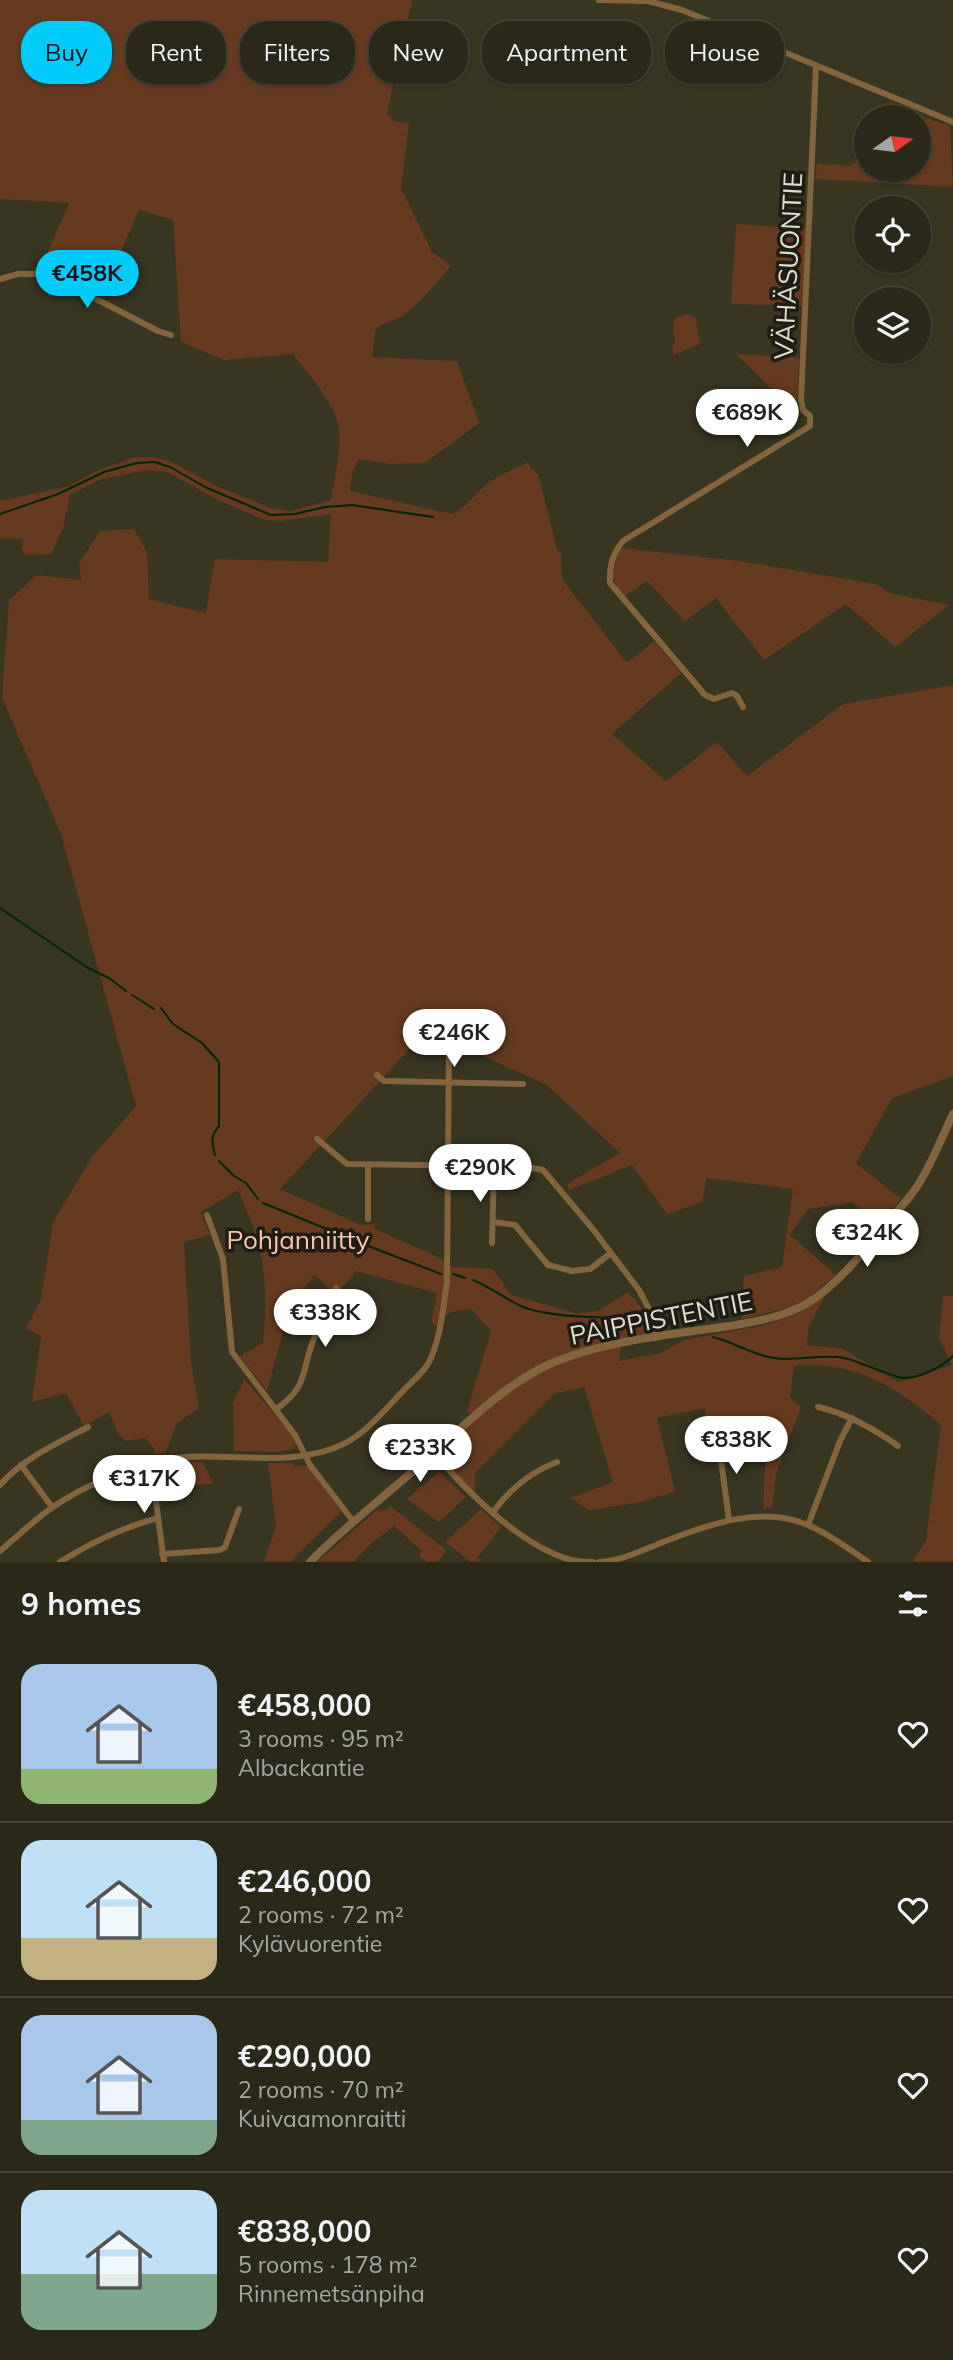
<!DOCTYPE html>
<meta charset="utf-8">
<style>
:root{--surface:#2a2819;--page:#363426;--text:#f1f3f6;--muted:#a5a6a2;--line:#464438;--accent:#00cbf9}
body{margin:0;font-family:Mulish,sans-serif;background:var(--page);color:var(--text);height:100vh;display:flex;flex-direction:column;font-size:26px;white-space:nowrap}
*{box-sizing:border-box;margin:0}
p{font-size:23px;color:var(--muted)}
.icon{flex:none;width:38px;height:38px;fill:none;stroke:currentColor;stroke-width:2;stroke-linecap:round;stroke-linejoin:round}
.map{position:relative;height:1562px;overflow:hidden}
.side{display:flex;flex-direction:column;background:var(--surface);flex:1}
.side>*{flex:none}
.top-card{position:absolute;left:21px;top:21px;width:912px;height:63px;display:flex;gap:14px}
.needle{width:46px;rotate:76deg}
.buttons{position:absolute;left:854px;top:105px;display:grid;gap:14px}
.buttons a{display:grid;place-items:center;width:77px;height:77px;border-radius:50%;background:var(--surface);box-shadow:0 2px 5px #0004,0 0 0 2px var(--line);font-size:35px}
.price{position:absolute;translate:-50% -60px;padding:0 16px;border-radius:24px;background:#fff;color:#222;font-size:23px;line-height:46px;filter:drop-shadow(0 2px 4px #0008)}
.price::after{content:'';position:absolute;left:50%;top:42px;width:21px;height:16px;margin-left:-10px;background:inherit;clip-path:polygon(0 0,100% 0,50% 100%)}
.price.current{background:var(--accent);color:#111}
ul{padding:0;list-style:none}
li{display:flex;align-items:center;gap:21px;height:175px;padding:0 21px}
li+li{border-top:2px solid var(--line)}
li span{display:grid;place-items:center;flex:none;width:196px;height:140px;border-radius:21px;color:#555}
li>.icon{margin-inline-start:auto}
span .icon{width:84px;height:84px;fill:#fffc;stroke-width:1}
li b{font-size:30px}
h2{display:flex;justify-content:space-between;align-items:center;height:84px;padding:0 21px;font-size:30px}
.pill{padding:0 24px;border-radius:28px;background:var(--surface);box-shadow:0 2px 5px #0004,0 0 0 2px var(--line);font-size:24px;line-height:63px}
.pill.current{background:var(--accent);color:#111}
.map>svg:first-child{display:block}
.green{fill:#653a21}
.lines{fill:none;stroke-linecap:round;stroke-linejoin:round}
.stream{stroke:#002507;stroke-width:2}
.minor{stroke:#82653e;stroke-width:6}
.tertiary{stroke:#82653e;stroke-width:8}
.labels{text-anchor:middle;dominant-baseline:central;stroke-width:7;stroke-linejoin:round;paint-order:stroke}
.street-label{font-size:26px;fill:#e0ded2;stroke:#1e1c13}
.park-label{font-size:26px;fill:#f9c5a9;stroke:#1e1c13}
</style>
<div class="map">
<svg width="953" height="1562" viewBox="0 0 953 1562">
<rect width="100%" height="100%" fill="#383521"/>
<g class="green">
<path d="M0,0H412L387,113L393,121L409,123L401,188L432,252L451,266C436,283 421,303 402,316C394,321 384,322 376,329L372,357L457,361L479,423L425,463L390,464L359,459L352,474L350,491L452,514C463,510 477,492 487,484C499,475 515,469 528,462L531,469L538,474L557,549L561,553L562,579L627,663L654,641L681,673L612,734L666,781L717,742L747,776L843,704L953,685V1076L892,1098L856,1163L901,1199L879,1225L852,1202L808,1209L790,1235L836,1275L807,1298L791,1307L741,1319L744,1276L782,1267L793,1189L707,1178L702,1202L667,1214L632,1165L569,1190L567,1184L620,1153L547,1085L452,1042L417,1041L280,1189L361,1225L374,1224L375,1229L440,1258L451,1267L493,1269L511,1295L576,1313L598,1311L628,1292L654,1322L655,1338L622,1344L618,1361L661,1353L684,1340L765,1325L795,1315L826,1294L809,1327L807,1345L843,1349L898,1382L952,1365L939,1338L943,1296H953V1562H913L926,1540L941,1425C894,1386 857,1361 794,1366L790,1398L801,1407L776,1474L772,1508L763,1509L766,1450L759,1420L726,1417L727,1431L709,1433L705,1408L657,1418L675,1492L636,1503L589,1510L570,1498L613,1482L584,1387L554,1394L475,1473V1497L434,1453L475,1416L467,1411L491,1331L471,1309C456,1310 443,1311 439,1327L431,1323L437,1293L356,1271L341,1289L344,1303L337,1308H329C337,1294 325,1285 315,1275L290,1306L267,1391L240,1356L263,1343C269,1282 264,1246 238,1190L201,1212L210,1235L184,1242L191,1361L199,1408L177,1423L165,1453L155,1454L154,1448L145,1438L125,1441L118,1433L109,1412L84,1426L66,1393L32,1402L41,1336L26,1328L41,1300L53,1222L92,1157L136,1106L61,834L2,698L9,600L37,575L81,580L79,563L100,531L134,529L147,552L149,599L206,613L215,559L328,562L331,514L282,521L265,520L218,500L167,472L146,470L99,480L70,495L63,528L51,554L25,555L22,550L23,538L0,539V501L69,486L96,471L136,457H154L172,462L218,487L271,508L290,511L331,500C334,481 343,440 338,423C330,398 309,375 293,354L224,360L181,342L173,220L139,210L102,296L41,268L69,203L0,199Z"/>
<polygon points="909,112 950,126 953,187 815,179 817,164 851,166 866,152 866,170 919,170 919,117 903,117"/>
<polygon points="736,224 806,229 802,306 731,304"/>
<polygon points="687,314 696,319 700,344 673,355 672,348 675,342 673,329 675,318"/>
<polygon points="736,354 799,358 797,405 790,407"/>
<path d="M621,548L740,561L876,584L890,593L949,605L895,647L846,604L764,660L716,598L685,621L647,581L625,596C608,577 609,571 621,548Z"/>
<polygon points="244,1379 293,1436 296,1445 294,1449 278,1452 234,1451 233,1403"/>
<polygon points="202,1462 214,1484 160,1487 158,1466 168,1463"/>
<polygon points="268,1463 292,1463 294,1467 302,1465 309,1467 341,1512 290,1562 264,1562 276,1527"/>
<polygon points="439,1472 466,1497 439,1522 407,1499"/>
<polygon points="390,1506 446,1550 438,1562 426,1562 419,1555 422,1551 394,1526 372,1543 353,1562 317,1562 377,1510 384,1511"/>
<polygon points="481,1509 501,1527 477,1558 482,1562 471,1562 445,1542"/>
</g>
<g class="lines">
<g class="stream">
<polyline points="0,514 58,494 104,472 137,463 155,462 170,467 207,488 271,515 295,514 325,507 352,505 433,517"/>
<polyline points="0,908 88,968 109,978 126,991"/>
<polyline points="132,995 154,1009"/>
<path d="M161,1008L173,1024L202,1043L219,1062V1126C210,1136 212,1143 215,1155"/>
<polyline points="219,1161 234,1176 246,1183 258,1199"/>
<polyline points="263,1203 356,1241"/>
<polyline points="363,1244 441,1274"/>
<polyline points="453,1274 465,1278"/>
<path d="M473,1280C490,1287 504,1298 521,1306C545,1317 595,1317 623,1318"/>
<polyline points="630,1318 648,1318"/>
<polyline points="656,1319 675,1321"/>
<polyline points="684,1323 693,1326"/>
<path d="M713,1337C734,1342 752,1355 774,1358C796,1362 821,1353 844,1358C860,1361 892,1378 905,1378C920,1378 944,1366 953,1356"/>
</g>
<g class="minor">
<polyline points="599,0 648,1 682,10 953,122"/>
<polyline points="0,279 18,274 36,274 102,302 158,331 171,335"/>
<path d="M743,707L737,696L732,693L714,699L705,695L610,583C609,566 612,555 623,541L810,426V416L803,410L801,400L816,67"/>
<polyline points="377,1075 384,1081 523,1084"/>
<polyline points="317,1139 347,1164 494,1166 532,1168 543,1170 592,1228 639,1290 651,1313 655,1338"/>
<polyline points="207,1215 223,1259 232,1352 295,1435 310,1465 353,1521"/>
<polyline points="368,1219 368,1165"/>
<polyline points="493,1222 515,1225 548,1265 572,1271 590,1269 611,1253"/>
<polyline points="492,1243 494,1166"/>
<path d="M818,1407C848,1414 873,1428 898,1446"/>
<path d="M276,1409C312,1385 300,1365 317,1332C323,1318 334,1307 344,1296L336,1288"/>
<polyline points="718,1437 729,1520"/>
<path d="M434,1453C467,1492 521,1546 571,1560C578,1562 586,1562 593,1562"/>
<polyline points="151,1464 164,1562"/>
<polyline points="21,1465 52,1507"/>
<path d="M0,1485C24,1458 56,1444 88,1427"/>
<path d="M493,1512C510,1489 530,1472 557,1462"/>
<polyline points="808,1525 840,1441 852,1418"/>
<path d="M0,1551C18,1536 34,1520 53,1507C85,1485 127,1468 165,1460C207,1452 251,1461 293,1457C351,1451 364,1432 402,1392C411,1382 425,1372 430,1360C441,1336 443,1308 447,1282L449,1042"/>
<polyline points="162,1554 220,1550 225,1547 239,1509"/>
<path d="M60,1562C90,1543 124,1527 158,1518"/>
<path d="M599,1562C622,1561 645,1549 666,1541C709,1524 763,1505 808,1525C829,1534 849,1549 868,1562"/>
</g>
<path class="tertiary" d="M310,1562C342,1529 378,1502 413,1471C455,1435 499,1387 550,1364C604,1340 677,1334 736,1325C759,1321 785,1316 806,1304C839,1284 864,1251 888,1222C898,1210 910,1198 918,1185C932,1163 942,1137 953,1114"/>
</g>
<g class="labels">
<g class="street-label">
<text transform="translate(788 266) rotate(-87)">VÄHÄSUONTIE</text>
<text transform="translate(661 1318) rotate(-11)">PAIPPISTENTIE</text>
</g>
<g class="park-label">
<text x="298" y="1239">Pohjanniitty</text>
</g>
</g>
</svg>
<div class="buttons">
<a><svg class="needle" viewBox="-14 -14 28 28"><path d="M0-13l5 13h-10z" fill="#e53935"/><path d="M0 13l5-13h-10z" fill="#a5a6a2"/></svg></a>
<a><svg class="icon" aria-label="locate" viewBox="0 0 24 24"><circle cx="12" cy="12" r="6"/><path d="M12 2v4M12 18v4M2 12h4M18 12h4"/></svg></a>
<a><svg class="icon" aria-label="layers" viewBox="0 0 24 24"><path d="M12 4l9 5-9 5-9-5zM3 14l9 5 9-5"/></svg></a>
</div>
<b class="price current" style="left:87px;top:310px">€458K</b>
<b class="price" style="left:747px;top:449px">€689K</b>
<b class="price" style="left:454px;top:1069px">€246K</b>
<b class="price" style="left:480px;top:1204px">€290K</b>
<b class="price" style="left:867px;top:1269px">€324K</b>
<b class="price" style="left:325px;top:1349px">€338K</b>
<b class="price" style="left:736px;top:1476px">€838K</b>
<b class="price" style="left:420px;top:1484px">€233K</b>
<b class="price" style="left:144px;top:1515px">€317K</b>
<div class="top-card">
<a class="pill current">Buy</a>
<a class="pill">Rent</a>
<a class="pill">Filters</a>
<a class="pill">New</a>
<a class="pill">Apartment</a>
<a class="pill">House</a>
</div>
</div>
<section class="side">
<h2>9 homes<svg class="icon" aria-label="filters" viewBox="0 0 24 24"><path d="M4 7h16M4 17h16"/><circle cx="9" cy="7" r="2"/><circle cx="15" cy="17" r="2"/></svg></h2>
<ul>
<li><span style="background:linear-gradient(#a9c7e8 75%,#8fb573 0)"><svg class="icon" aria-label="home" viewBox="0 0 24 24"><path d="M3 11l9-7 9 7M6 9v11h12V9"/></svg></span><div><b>€458,000</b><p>3 rooms · 95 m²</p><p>Albackantie</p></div><svg class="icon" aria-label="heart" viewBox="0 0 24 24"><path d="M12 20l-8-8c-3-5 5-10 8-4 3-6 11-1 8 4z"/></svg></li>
<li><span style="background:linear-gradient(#bfe0f5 70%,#c2b280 0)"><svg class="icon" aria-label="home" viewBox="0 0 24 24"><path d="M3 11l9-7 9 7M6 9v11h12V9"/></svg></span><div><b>€246,000</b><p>2 rooms · 72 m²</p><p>Kylävuorentie</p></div><svg class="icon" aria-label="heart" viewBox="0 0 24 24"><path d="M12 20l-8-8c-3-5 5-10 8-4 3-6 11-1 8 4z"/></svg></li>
<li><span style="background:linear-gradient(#a9c7e8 75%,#7fa58c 0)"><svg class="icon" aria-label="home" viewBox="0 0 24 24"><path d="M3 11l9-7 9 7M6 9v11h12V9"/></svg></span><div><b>€290,000</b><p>2 rooms · 70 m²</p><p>Kuivaamonraitti</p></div><svg class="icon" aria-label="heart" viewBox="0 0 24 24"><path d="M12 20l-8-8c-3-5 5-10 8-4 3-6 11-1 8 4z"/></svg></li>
<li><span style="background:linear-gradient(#bfe0f5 60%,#7fa58c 0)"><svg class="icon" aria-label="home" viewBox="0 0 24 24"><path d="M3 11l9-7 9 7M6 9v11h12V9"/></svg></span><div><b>€838,000</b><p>5 rooms · 178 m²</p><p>Rinnemetsänpiha</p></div><svg class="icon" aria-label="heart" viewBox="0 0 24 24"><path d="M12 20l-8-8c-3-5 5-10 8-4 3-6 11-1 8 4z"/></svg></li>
</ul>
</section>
